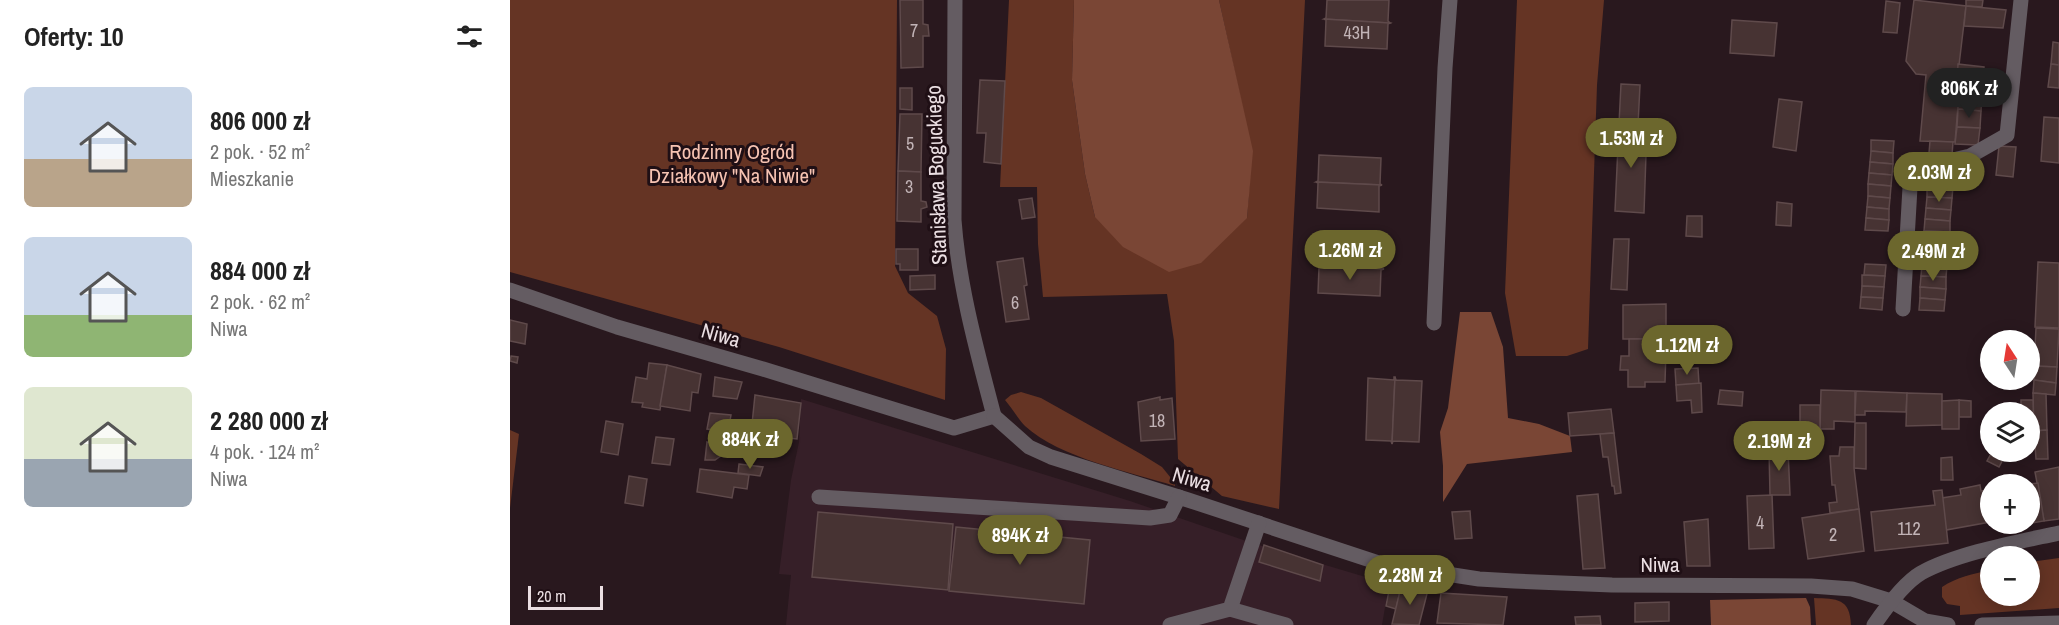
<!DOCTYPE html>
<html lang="pl">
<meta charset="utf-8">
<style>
:root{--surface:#fff;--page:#f6f6f6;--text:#222;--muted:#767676;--accent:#6c672d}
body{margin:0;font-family:"Archivo Narrow",sans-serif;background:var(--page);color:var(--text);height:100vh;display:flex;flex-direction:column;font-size:22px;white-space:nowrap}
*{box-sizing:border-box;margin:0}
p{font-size:20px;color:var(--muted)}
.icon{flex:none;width:33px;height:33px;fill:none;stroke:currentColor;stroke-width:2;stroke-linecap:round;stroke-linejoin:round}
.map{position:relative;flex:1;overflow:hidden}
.panel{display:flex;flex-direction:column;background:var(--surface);width:510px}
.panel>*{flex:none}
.needle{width:39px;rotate:348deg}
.buttons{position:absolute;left:1470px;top:330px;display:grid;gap:12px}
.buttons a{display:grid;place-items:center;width:60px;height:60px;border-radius:50%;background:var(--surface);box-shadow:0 3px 15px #0003;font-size:30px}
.scale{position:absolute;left:18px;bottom:15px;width:75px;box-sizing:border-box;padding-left:6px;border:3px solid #ebdfe3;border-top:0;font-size:16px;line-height:21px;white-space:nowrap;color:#ebdfe3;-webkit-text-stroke:4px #1f0f15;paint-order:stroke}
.price{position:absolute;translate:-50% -51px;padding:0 14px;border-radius:21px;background:var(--accent);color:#fff;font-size:20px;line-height:39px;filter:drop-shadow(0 2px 3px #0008)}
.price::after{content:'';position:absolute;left:50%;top:36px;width:18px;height:14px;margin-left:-9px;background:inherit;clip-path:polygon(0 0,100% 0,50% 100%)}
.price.selected{background:#222;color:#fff}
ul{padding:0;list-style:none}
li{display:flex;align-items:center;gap:18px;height:150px;padding:0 24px}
li span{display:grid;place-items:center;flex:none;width:168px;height:120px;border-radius:9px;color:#555}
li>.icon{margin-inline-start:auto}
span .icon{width:72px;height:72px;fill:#fffc;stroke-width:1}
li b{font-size:26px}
h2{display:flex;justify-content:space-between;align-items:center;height:72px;padding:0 24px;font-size:26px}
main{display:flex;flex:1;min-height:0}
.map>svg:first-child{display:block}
.built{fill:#361f28}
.green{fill:#653424}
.forest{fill:#7a4635}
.building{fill:#473333;stroke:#5f4a4b;stroke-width:1.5}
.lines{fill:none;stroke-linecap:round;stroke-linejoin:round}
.minor{stroke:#645c62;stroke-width:15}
.labels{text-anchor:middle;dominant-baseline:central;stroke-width:6;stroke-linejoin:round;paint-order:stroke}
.number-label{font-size:18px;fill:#c2b4b7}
.park-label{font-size:21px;fill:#f7c3b2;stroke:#1f0f15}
.street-label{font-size:21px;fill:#ebdfe3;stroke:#1f0f15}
</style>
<main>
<section class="panel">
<h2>Oferty: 10<svg class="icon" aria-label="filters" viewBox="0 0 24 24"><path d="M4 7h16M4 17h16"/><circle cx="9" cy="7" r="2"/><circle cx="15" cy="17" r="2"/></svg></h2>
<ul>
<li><span style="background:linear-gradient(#c9d6e8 60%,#b9a48a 0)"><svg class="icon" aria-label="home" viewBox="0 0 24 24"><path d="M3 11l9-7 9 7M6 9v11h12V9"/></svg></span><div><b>806 000 zł</b><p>2 pok. · 52 m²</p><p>Mieszkanie</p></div></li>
<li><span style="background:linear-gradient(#c9d6e8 65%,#8fb573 0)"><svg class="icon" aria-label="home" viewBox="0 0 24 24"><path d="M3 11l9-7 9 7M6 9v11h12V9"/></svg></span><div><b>884 000 zł</b><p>2 pok. · 62 m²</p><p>Niwa</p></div></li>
<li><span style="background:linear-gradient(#dfe7d0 60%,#9aa5b1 0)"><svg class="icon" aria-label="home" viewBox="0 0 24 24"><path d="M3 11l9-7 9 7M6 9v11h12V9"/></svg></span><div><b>2 280 000 zł</b><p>4 pok. · 124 m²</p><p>Niwa</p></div></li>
</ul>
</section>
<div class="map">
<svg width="1549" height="625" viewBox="0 0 1549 625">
<rect width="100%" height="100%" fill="#29181e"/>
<polygon class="built" points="291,399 620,501 742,543 879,584 872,625 276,625 281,575 269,574 281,480 289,442"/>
<g class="green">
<polygon points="0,0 387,0 385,266 398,293 427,316 436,349 435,400 269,347 0,272"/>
<polygon points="499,0 564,0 562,80 575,174 585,217 737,218 742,151 709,0 795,0 769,509 712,496 668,459 664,341 657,294 533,297 528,244 527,187 490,187"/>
<polygon points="1007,0 1094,0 1087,85 1078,349 1057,356 1006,356 995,293"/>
<path d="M511,392L531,398L631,454L652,467L665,483V486C620,472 550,458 515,426C508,419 502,408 495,400L501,395Z"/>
<polygon points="0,430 9,434 0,508"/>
<path d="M1549,558V608L1450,615V606L1437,604L1432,597V587C1447,577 1463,574 1480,570V596H1520V562Z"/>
<path d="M1304,598C1327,599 1340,598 1341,625H1306Z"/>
</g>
<g class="forest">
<polygon points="564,0 709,0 743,151 737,218 691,263 659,272 613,247 585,217 575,174 562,80"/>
<polygon points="950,312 981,312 993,347 998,418 1029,424 1060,436 1062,452 957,464 933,502 933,466 930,432 938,408"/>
<polygon points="1296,598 1300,607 1301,625 1201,625 1200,600"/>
</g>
<g class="building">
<polygon points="390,0 413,0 413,24 418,25 419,36 413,36 413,67 391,68"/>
<polygon points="817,0 879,0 878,21 880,23 814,19 816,18"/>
<polygon points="1404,0 1456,6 1447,82 1450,82 1445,142 1410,141 1416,75 1406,74 1396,61"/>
<polygon points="1456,0 1473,0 1472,7 1456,6"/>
<polygon points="1376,1 1390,3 1387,33 1373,32"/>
<polygon points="1456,6 1496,10 1493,28 1454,26"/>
<polygon points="814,19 880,23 878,24 877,49 815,46 816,20"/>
<polygon points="1222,20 1267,23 1264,56 1220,53"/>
<polygon points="1543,42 1549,43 1549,65 1541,64"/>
<polygon points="1448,64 1474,67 1473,81 1450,79 1450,82 1447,82"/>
<polygon points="1541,64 1549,65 1549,88 1538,87"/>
<polygon points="1450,79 1473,81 1472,96 1449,94"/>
<polygon points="470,80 495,81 491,164 474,162 476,133 467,133"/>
<polygon points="1111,84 1130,85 1128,125 1109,124"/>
<polygon points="390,88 402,88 402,110 390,109"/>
<polygon points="1449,94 1472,96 1471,111 1448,109"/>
<polygon points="1269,99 1292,102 1286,151 1263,147"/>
<polygon points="1448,109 1471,111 1470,128 1447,127"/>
<polygon points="390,114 412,114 411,172 388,171"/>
<polygon points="1534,117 1549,118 1549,163 1531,161"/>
<polygon points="1109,124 1137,125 1134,213 1105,211"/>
<polygon points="1447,127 1470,128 1468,145 1445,144"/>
<polygon points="1361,140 1384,141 1383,153 1361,151"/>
<polygon points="1420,141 1443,142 1442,155 1419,153"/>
<polygon points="1489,146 1506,147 1503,177 1486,175"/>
<polygon points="1361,151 1383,153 1383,164 1360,162"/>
<polygon points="809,155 871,158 870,184 872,185 806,182 808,181"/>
<polygon points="1360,162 1383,164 1382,175 1359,173"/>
<polygon points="388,171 411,172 411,201 416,202 417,207 411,209 411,222 387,221"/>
<polygon points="1359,173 1382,175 1381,186 1358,184"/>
<polygon points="1418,175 1443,176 1443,187 1417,186"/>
<polygon points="806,182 872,185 869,186 869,212 807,208 808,183"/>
<polygon points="1358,184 1381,186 1380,198 1358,196"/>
<polygon points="1417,186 1443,187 1442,198 1417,197"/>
<polygon points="1358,196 1380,198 1379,209 1357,207"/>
<polygon points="1417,197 1442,198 1441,210 1416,208"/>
<polygon points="522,198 525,217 512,219 509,200"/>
<polygon points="1267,202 1282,204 1281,226 1266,225"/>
<polygon points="1357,207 1379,209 1379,220 1356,218"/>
<polygon points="1416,208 1441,210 1440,221 1415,219"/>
<polygon points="1177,216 1192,216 1192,237 1176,236"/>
<polygon points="1356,218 1379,220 1378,231 1355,230"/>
<polygon points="1415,219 1440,221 1440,232 1414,231"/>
<polygon points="1414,231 1440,232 1439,243 1413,242"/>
<polygon points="1104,239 1119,239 1117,290 1101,289"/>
<polygon points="811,240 873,243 871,268 874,269 807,266 809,265"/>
<polygon points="1413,242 1439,243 1438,255 1413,253"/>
<polygon points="386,249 408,249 408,270 390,270 390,264 386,264"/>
<polygon points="1413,253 1438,255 1437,266 1412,265"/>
<polygon points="513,258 517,285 514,286 519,319 496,322 487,262"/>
<polygon points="1528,262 1549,263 1549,328 1525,327"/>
<polygon points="1355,264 1376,265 1375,276 1354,275"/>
<polygon points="1412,265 1437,266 1436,277 1411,276"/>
<polygon points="807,266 874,269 871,270 870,296 808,293 809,267"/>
<polygon points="425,275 425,289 400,290 400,276"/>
<polygon points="1352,275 1375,276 1374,287 1352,286"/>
<polygon points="1411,276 1436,277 1436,289 1410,287"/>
<polygon points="1352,286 1374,287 1373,298 1351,297"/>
<polygon points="1410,287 1436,289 1435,300 1410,298"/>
<polygon points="1351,297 1373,298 1372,310 1350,308"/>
<polygon points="1410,298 1435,300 1434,311 1409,310"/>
<polygon points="1156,304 1156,339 1113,339 1113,305"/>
<polygon points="0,320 17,324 15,344 0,341"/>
<polygon points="1526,328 1549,329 1547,367 1524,366"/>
<polygon points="1119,339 1151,339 1151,350 1156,350 1155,382 1135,382 1135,387 1118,387 1118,370 1110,370 1111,356 1119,356"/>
<polygon points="1,356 8,357 7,363 0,361"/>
<polygon points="139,363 157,365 150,410 132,407 133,403 122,402 126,377 137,379"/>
<polygon points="157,365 191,374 188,393 182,392 180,411 150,406"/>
<polygon points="1524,366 1547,367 1546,383 1524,380"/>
<polygon points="1188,368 1189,384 1166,385 1165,369"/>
<polygon points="205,377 232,382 227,399 203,396"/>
<polygon points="884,377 885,377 882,444 881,441 856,440 858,378 884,380"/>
<polygon points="885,377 886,380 912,381 909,442 883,441 882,444"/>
<polygon points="1524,380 1546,383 1545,395 1523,393"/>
<polygon points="1191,383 1192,412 1182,413 1181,400 1167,401 1166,385"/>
<polygon points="1210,390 1233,392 1232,406 1208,404"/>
<polygon points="1311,390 1345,391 1345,422 1324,421 1324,429 1310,429"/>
<polygon points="1346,391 1397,393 1396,412 1355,411 1355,415 1345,415"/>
<polygon points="1397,393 1432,394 1432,425 1396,426"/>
<polygon points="1523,393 1536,394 1537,430 1524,431"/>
<polygon points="245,395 291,403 287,439 241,434"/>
<polygon points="650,397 650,400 662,398 665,439 631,441 628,402"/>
<polygon points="1449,400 1461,401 1461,417 1449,417"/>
<polygon points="1449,400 1449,429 1432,429 1432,401"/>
<polygon points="1511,400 1523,400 1524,436 1520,436 1520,412 1511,412"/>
<rect x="1290" y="405" width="20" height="38"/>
<polygon points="1101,409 1104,433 1060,436 1058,413"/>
<polygon points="200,413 221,415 218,432 197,429"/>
<polygon points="96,421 113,424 108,455 91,452"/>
<polygon points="1345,423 1356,423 1356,469 1344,468"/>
<polygon points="1537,430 1538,459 1526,459 1524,431"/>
<polygon points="1104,433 1111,493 1105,494 1104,486 1102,486 1098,457 1093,457 1090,434"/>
<polygon points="146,437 164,439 160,465 142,463"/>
<polygon points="197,442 213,445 212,455 205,460 195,460"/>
<polygon points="1330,447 1344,447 1344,468 1349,509 1320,513 1319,503 1327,502 1325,485 1322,485 1320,456 1329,456"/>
<polygon points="1278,449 1280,495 1260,495 1259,450"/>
<polygon points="1482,452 1497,452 1489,467 1477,461"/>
<polygon points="1442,457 1443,480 1431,480 1431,458"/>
<polygon points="229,464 253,467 250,476 228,473"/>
<polygon points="1549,467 1549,519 1534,521 1525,472"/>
<polygon points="190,469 239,475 237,489 224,487 222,498 187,492"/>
<polygon points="119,476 137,479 133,506 115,503"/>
<polygon points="1528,483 1534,521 1499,527 1498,524 1520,524 1519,484"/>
<polygon points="1470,485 1471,491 1480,490 1480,522 1436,530 1432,498 1451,495 1450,489"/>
<polygon points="1432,490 1438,543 1365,551 1361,512 1425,505 1423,491"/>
<polygon points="1088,494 1095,568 1073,569 1067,496"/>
<polygon points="1262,495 1264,548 1239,549 1237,496"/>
<polygon points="1349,509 1354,551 1298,559 1292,518"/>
<polygon points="960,511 962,538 945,539 942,512"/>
<polygon points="308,512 443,524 438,590 302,577"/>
<polygon points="1198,519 1200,566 1177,566 1174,522"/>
<polygon points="446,527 580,540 574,604 439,591"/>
<polygon points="754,545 813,565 810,581 749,562"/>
<polygon points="880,585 891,587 886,609 876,606"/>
<polygon points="891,587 918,590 909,625 882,624"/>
<polygon points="931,593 997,597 993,625 927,623"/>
<polygon points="1159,602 1159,621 1125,622 1125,603"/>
<polygon points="1090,616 1091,625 1066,625 1065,617"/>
</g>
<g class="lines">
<g class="minor">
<path d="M445,0L444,220C449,287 467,351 484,416"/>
<polyline points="0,290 107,327 253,369 444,428 484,416"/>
<polyline points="1393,309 1401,170 1460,156 1497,135 1511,0"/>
<polyline points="924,323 935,68 940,0"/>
<polyline points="484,416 519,447 541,457 678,500 872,564 969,579 1004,581 1102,585 1301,586 1342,589 1381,601 1415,621 1438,625"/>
<polyline points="309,497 640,518 660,515 669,497"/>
<polyline points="720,609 776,625"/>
<polyline points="660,625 720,609 749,523"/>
<path d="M1364,625C1375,609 1394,583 1411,573C1447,553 1508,542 1549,533"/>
<polyline points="1472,625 1549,623"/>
</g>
</g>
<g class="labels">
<g class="number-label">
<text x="404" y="30">7</text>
<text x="847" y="32">43H</text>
<text x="400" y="143">5</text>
<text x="399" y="186">3</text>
<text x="505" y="302">6</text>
<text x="647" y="420">18</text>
<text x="1250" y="522">4</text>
<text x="1399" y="528">112</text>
<text x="1323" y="534">2</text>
</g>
<g class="park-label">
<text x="222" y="151">Rodzinny Ogród<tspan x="222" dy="24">Działkowy "Na Niwie"</tspan></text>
</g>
<g class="street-label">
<text transform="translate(426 175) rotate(-92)">Stanisława Boguckiego</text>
<text transform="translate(211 335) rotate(16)">Niwa</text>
<text transform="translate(682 479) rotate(17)">Niwa</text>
<text x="1150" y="564">Niwa</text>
</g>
</g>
</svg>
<div class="buttons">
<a><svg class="needle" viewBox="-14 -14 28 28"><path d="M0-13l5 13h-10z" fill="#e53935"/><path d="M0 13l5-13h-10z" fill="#767676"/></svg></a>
<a><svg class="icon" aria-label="layers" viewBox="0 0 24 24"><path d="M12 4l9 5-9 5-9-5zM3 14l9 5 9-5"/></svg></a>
<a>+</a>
<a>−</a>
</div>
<div class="scale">20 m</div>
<b class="price selected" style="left:1459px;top:119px">806K zł</b>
<b class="price" style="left:1121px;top:169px">1.53M zł</b>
<b class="price" style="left:1429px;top:203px">2.03M zł</b>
<b class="price" style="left:840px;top:281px">1.26M zł</b>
<b class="price" style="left:1423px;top:282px">2.49M zł</b>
<b class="price" style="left:1177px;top:376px">1.12M zł</b>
<b class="price" style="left:240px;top:470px">884K zł</b>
<b class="price" style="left:1269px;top:472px">2.19M zł</b>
<b class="price" style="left:510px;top:566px">894K zł</b>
<b class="price" style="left:900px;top:606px">2.28M zł</b>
</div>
</main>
